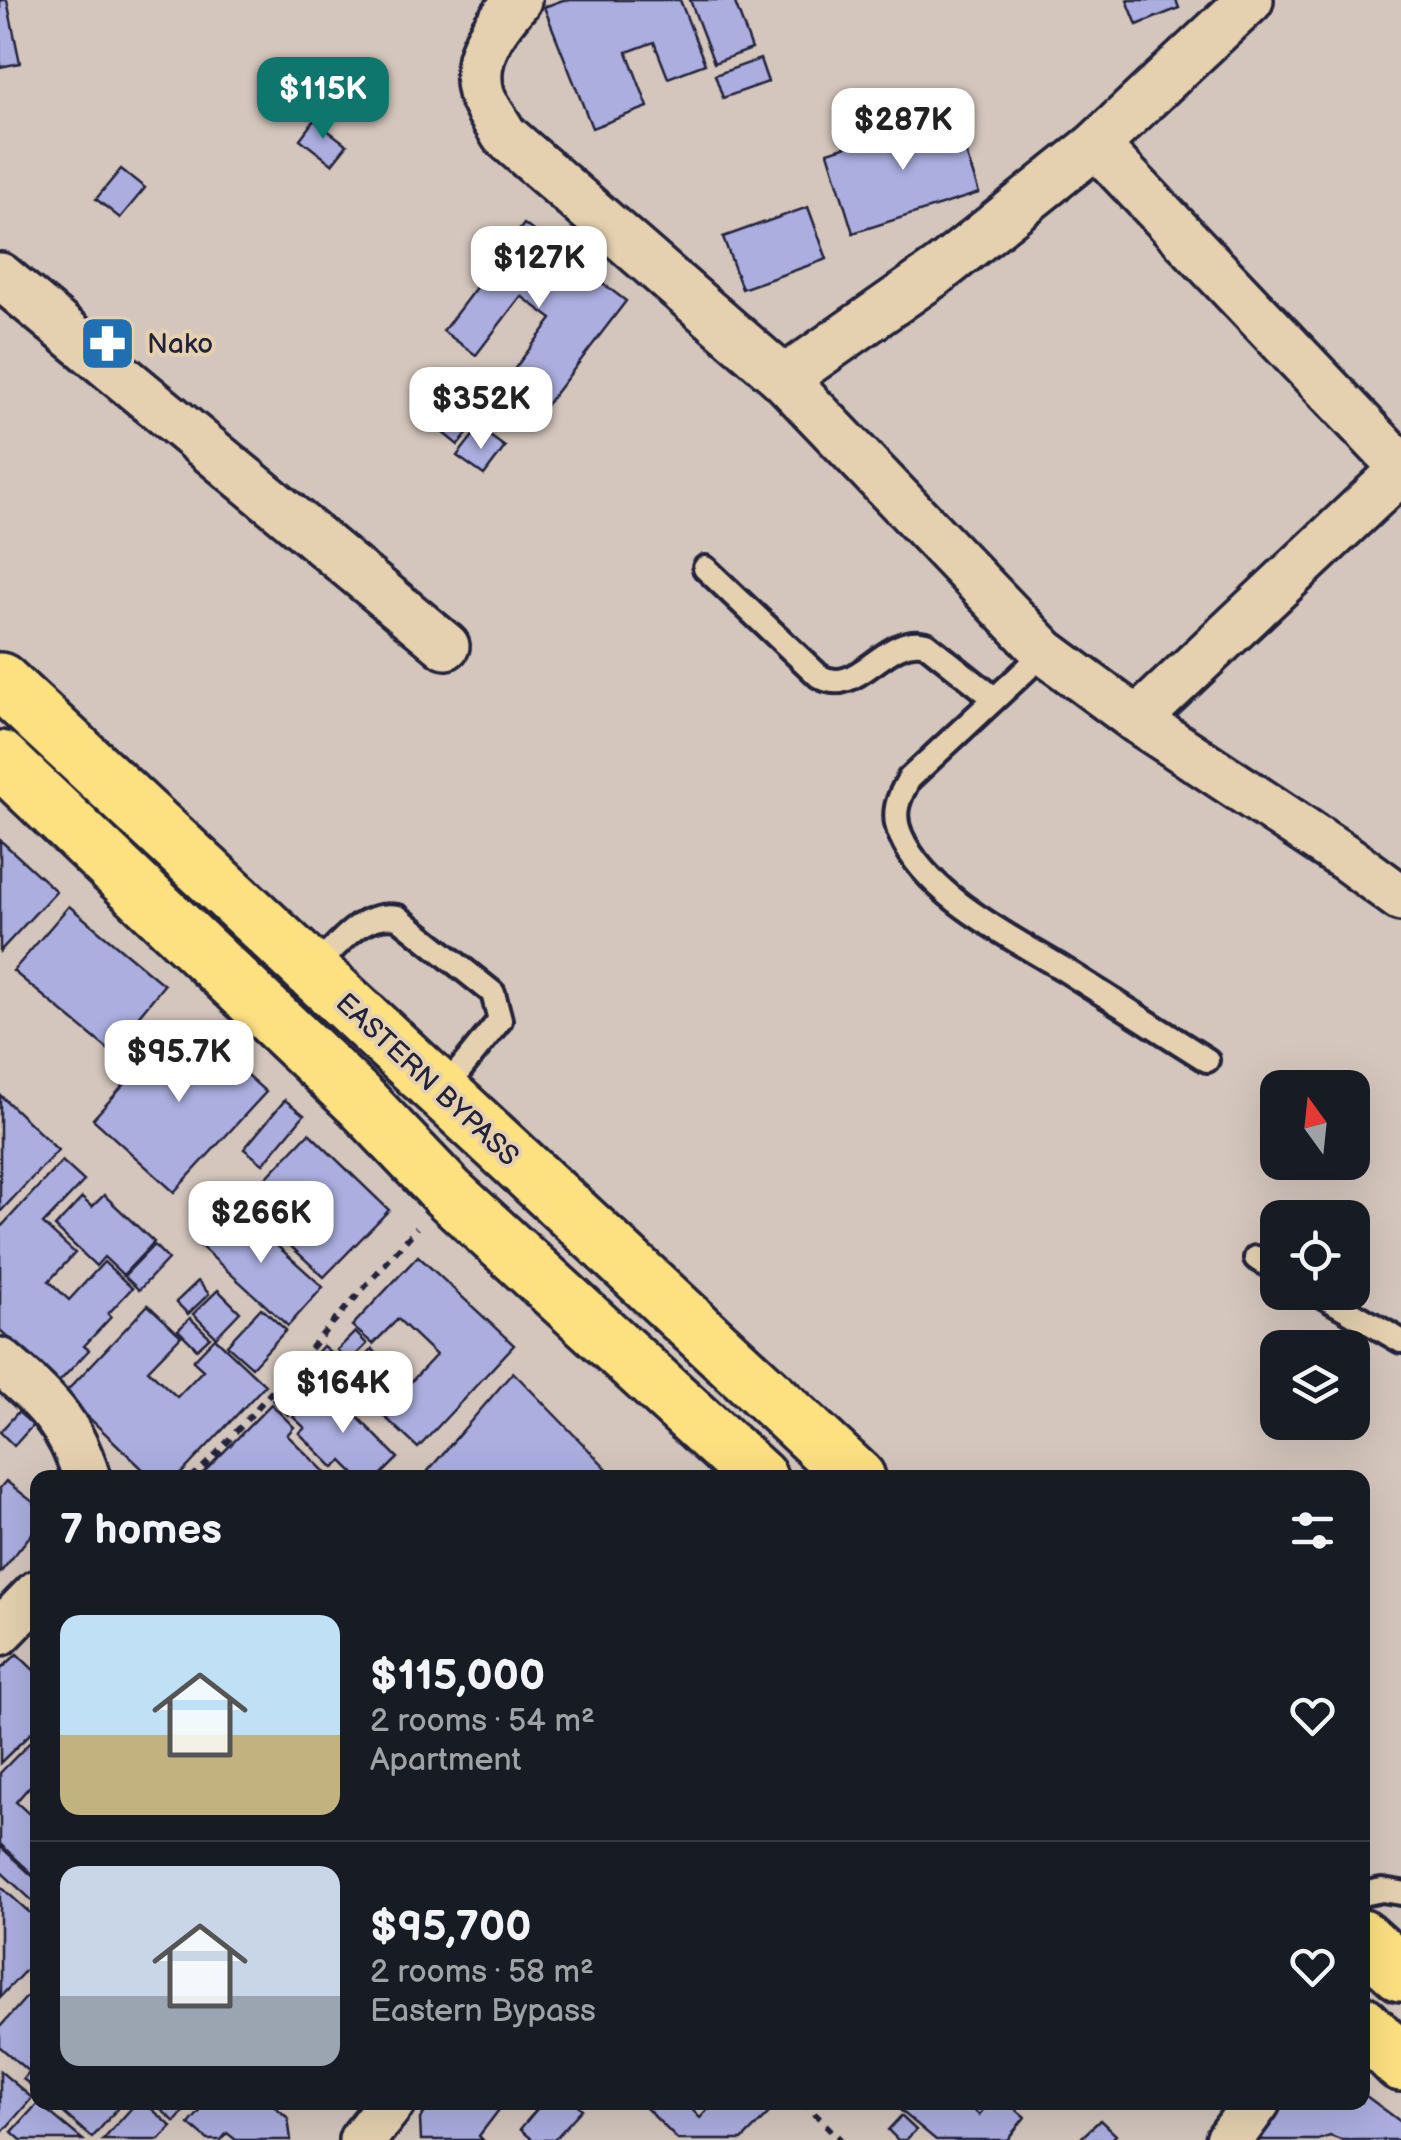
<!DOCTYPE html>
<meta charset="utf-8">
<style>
:root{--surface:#171b24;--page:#242831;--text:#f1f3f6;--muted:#9ea1a6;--line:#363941;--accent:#0f766e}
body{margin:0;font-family:"Balsamiq Sans",sans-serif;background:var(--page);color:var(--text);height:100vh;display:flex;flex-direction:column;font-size:38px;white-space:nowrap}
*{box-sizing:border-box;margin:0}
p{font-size:32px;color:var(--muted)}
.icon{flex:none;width:55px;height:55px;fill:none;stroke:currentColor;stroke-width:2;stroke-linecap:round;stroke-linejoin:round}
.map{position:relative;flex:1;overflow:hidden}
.side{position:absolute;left:30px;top:1470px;width:1340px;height:640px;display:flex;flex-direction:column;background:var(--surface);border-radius:20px;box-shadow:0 10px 40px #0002}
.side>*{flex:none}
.needle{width:65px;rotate:345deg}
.tools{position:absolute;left:1260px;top:1070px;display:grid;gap:20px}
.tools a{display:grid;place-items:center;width:110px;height:110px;border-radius:20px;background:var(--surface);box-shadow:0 10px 40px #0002;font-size:50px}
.price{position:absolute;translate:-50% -85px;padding:0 22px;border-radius:20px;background:#fff;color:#222;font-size:32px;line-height:65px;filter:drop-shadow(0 2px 5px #0008)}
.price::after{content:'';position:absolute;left:50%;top:60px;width:30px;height:22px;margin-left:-15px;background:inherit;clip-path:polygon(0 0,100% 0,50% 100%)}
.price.current{background:var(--accent);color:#fff}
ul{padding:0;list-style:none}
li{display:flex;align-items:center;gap:30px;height:250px;padding:0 30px}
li+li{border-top:2px solid var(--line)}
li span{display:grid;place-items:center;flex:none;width:280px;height:200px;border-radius:20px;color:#555}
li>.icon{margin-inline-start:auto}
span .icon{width:120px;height:120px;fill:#fffc;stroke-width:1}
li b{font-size:42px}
h2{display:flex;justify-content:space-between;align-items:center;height:120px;padding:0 30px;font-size:42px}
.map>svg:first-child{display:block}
.building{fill:#abaedf;stroke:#22223b;stroke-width:2.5}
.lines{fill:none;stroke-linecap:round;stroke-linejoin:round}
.service-casing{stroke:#22223b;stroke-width:30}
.minor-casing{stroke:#22223b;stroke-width:52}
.trunk-casing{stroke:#22223b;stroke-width:62}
.path{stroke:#22223b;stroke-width:6;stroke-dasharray:8 8;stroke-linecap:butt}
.service{stroke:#e5d1af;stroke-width:22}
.minor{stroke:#e5d1af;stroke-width:45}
.trunk{stroke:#fde080;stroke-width:55}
.labels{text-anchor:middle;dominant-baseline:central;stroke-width:8;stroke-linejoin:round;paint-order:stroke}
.poi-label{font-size:28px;fill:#22223b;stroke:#e5d1af;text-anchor:start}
.street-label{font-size:28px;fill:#22223b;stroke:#e5d1af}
</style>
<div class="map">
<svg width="1401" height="2140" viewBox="0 0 1401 2140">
<rect width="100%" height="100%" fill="#d4c6bd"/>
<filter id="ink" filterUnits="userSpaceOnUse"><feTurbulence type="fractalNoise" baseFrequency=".01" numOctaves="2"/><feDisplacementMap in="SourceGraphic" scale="20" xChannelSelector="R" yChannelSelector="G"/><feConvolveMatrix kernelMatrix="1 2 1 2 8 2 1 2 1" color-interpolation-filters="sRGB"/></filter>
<g filter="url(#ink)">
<g class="building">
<polygon points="0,0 7,0 20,63 0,67"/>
<polygon points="563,0 680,0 705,64 668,78 654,42 627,52 648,107 592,128 544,7"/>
<polygon points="690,0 734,0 752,49 714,63"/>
<polygon points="1127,0 1176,0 1179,8 1137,25"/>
<polygon points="760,59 768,82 723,98 715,75"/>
<polygon points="953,112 979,193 853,233 828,152"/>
<polygon points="314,120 347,145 332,164 300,139"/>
<polygon points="121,169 145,188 120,218 96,199"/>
<polygon points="808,207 827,259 742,289 723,237"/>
<polygon points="524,224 626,301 545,407 507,379 552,319 521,296 476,355 443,331"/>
<polygon points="447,405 474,426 458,445 431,423"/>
<polygon points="479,428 505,447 484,475 457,456"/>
<polygon points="0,840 56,891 0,951"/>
<polygon points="69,906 164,985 110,1051 13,971"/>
<polygon points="184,1019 266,1092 174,1192 93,1119"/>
<polygon points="0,1095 58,1150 0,1212"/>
<polygon points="285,1100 304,1115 263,1164 244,1149"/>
<polygon points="309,1133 389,1210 324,1277 243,1202"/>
<polygon points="62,1161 84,1181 43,1224 75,1253 49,1281 69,1300 104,1262 132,1288 108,1314 111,1317 84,1346 89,1350 58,1383 0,1330 0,1228"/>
<polygon points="104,1195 154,1242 123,1275 104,1257 96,1266 55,1227 82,1198 92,1207"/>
<polygon points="233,1206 323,1287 288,1326 198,1244"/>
<polygon points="154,1245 168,1259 139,1290 124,1276"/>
<polygon points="418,1256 514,1345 418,1448 344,1379 372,1349 409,1384 436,1355 398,1319 373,1344 352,1326"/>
<polygon points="198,1281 209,1294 188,1314 176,1302"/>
<polygon points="218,1290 240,1312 216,1337 193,1314"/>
<polygon points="148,1305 181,1336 148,1370 177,1397 203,1370 193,1361 215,1338 265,1385 177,1478 152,1478 64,1394"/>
<polygon points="261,1308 286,1330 252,1367 227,1345"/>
<polygon points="190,1318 210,1337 197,1349 178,1330"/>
<polygon points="355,1332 367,1344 349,1362 337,1350"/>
<polygon points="323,1346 347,1366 334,1383 309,1362"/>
<polygon points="513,1372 616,1478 435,1478 428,1471"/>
<polygon points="297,1374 313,1389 288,1415 272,1400"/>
<polygon points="326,1385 398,1458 378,1478 359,1478 342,1461 334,1468 299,1433 305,1428 293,1417"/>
<polygon points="271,1404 294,1427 287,1435 328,1475 202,1478 200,1476"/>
<polygon points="18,1412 33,1425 14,1446 0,1432"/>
<polygon points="6,1481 38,1506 38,1526 0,1573 0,1488"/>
<polygon points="17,1654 38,1674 38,1726 0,1763 0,1670"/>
<polygon points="38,1734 38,1792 30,1786 16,1802 38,1822 38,1879 0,1844 0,1773"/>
<polygon points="0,1846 38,1881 38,1906 0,1871"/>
<polygon points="0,1886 38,1920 38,1957 0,1997"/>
<polygon points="38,1984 38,2091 23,2079 29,2072 0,2047 0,2027"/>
<polygon points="0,2071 32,2098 0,2135"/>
<polygon points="1362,2093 1401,2122 1401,2140 1341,2140 1330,2136 1318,2140 1236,2140 1267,2102 1362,2102"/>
<polygon points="51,2102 123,2102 92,2138"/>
<polygon points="137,2102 144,2102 172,2127 159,2140 103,2140"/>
<polygon points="152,2102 191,2102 175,2122"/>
<polygon points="208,2102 270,2102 288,2118 291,2140 236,2140 227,2133 221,2140 208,2140 189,2124"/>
<polygon points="433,2102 505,2102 479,2136 483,2140 421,2140 420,2119"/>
<polygon points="543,2102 575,2102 582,2109 554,2140 533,2140 520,2129"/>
<polygon points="650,2102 685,2102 700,2118 715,2102 780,2102 742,2140 678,2140 645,2107"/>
<polygon points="906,2102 966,2102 979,2115 989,2102 1007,2102 1025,2117 1007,2140 936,2140 900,2110"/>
<polygon points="38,2103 83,2140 21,2140 12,2132"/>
<polygon points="901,2116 916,2130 906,2140 898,2140 888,2130"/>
<polygon points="1100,2120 1116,2135 1111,2140 1083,2140 1081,2138"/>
</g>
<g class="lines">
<defs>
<g id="service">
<path d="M705,568L819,676C857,700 885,633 926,644L994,698"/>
<path d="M1045,652L909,779C898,798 891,814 901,836C927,896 1011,937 1065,970C1112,1000 1160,1030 1207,1060"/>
<path d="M311,972C336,948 360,910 398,917L493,993L500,1020L442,1092"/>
<polyline points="1256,1258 1278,1270"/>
<polyline points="1316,1292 1401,1341"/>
<polyline points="1362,1894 1382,1890 1401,1893"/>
</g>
<g id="minor">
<path d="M518,0C496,25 471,56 481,93C485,107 497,122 504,135L784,379L1045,652L1137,720L1349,860L1401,898"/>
<polyline points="1096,145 1401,466"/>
<polyline points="0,276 446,646"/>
<polyline points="784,379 941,269 1096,145 1250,0"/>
<polyline points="1137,720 1401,471"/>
<path d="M0,1361C44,1399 69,1420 87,1478"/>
<polyline points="0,1632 38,1593"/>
<polyline points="362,2140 392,2102"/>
<polyline points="1229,2140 1257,2102"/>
</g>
<g id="trunk">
<polyline points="0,681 857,1478"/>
<polyline points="0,759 361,1102 448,1193 759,1478"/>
<polyline points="1362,1938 1401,1973"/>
<polyline points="1362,2024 1401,2063"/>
</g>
</defs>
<use href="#service" class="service-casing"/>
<use href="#minor" class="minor-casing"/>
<use href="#trunk" class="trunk-casing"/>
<g class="path">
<polyline points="191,1478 211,1460 417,1228"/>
<polyline points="803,2102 841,2140"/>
</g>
<use href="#service" class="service"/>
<use href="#minor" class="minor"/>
<use href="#trunk" class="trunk"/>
</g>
</g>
<defs>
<symbol id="pharmacy-square" viewBox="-11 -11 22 22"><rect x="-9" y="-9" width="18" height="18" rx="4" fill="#1f6fb2" stroke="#e5d1af"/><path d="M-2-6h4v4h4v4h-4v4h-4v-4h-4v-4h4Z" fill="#fff"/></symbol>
</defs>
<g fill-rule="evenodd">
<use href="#pharmacy-square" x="76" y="312" width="63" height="63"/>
</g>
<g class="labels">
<g class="poi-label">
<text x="147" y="344">Nako</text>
</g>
<g class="street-label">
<text transform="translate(427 1080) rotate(43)">EASTERN BYPASS</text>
</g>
</g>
</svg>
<div class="tools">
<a><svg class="needle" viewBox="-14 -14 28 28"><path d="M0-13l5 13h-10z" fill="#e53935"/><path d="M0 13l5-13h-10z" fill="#9ea1a6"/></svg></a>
<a><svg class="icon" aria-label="locate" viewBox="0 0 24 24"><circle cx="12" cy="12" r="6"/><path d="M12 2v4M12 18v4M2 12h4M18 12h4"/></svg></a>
<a><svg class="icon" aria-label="layers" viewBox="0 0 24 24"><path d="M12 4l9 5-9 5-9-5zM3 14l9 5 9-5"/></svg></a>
</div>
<b class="price current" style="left:323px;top:142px">$115K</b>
<b class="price" style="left:903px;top:173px">$287K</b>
<b class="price" style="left:539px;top:311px">$127K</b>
<b class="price" style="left:481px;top:452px">$352K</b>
<b class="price" style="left:179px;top:1105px">$95.7K</b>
<b class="price" style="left:261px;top:1266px">$266K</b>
<b class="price" style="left:343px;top:1436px">$164K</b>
<section class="side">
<h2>7 homes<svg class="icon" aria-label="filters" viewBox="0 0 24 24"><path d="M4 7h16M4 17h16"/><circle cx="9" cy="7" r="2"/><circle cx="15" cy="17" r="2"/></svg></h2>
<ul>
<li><span style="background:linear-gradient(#bfe0f5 60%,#c2b280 0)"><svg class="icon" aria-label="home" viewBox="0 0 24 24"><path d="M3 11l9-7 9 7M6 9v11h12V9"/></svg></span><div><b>$115,000</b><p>2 rooms · 54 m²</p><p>Apartment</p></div><svg class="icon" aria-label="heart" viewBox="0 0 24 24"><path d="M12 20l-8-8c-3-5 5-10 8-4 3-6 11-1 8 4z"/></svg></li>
<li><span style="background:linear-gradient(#c9d6e8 65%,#9aa5b1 0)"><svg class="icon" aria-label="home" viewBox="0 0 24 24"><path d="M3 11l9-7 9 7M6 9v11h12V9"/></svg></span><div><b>$95,700</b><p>2 rooms · 58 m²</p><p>Eastern Bypass</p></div><svg class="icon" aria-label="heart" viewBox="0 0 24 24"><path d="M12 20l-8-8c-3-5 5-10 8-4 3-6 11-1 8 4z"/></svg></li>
</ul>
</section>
</div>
